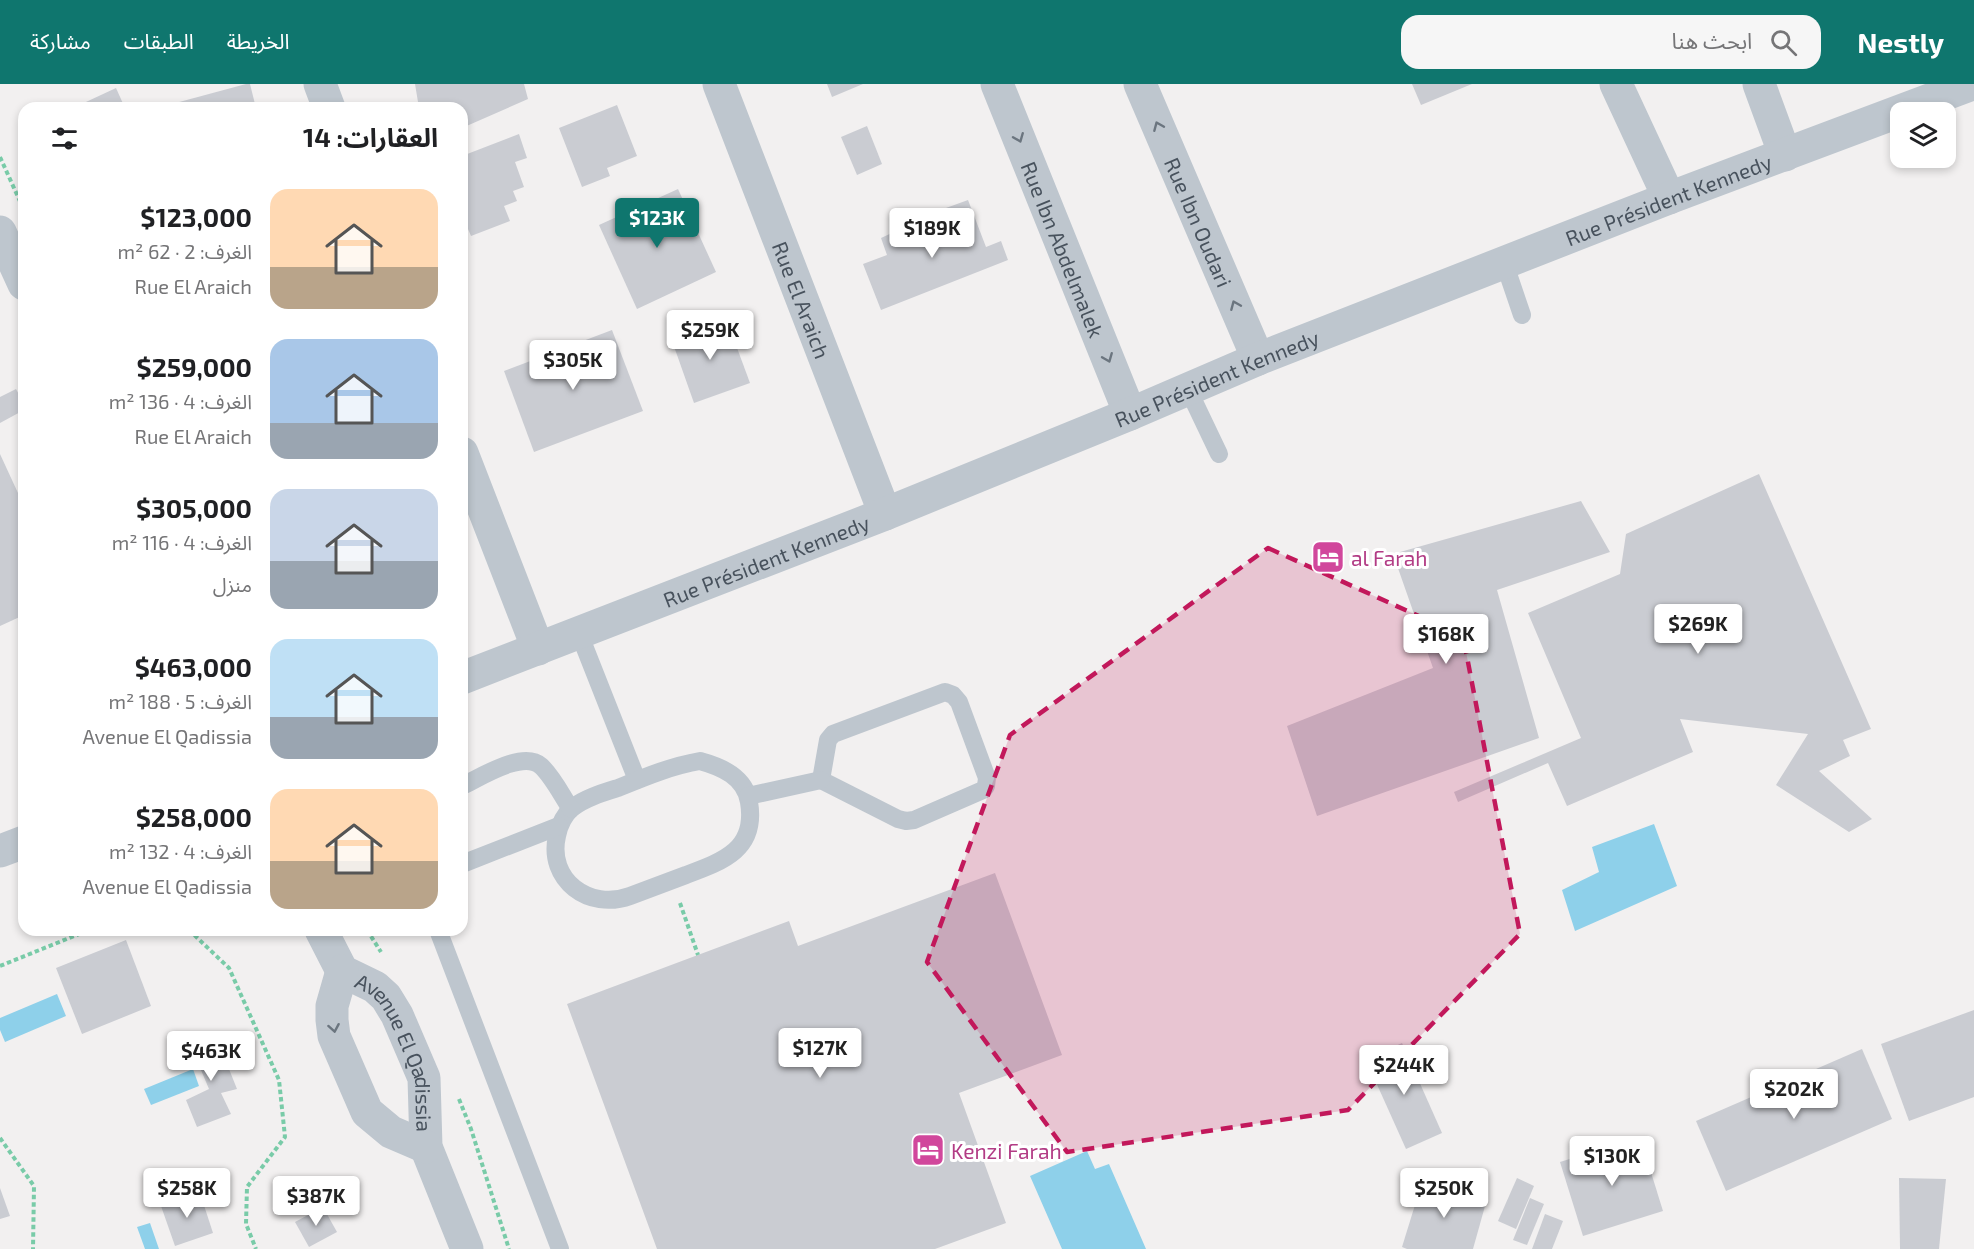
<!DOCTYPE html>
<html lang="ar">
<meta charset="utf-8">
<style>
:root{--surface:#fff;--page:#f6f6f6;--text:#202124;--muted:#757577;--accent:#0f766e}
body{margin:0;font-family:"Exo 2","Noto Sans Arabic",sans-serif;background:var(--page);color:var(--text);direction:rtl;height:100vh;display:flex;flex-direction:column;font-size:22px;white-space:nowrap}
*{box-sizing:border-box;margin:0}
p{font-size:20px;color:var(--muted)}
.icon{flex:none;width:33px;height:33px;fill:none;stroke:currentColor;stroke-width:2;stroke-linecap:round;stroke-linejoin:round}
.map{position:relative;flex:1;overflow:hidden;direction:ltr}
.sheet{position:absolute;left:18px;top:18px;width:450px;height:834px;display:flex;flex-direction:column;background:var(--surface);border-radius:18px;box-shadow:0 3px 9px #0003;direction:rtl}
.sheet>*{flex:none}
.controls{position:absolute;left:1890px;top:18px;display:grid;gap:12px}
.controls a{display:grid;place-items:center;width:66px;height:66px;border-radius:12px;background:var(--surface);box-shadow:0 3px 9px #0003;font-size:30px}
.price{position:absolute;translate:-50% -51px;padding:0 14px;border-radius:6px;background:#fff;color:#222;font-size:20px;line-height:39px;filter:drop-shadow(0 2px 3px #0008)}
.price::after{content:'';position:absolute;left:50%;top:36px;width:18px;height:14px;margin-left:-9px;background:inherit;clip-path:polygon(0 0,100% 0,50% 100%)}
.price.current{background:var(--accent);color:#fff}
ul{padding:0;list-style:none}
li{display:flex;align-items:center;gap:18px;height:150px;padding:0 30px}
li span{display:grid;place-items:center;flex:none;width:168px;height:120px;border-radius:18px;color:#555}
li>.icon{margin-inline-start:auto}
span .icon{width:72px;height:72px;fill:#fffc;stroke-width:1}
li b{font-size:26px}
h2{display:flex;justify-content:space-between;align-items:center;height:72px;padding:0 30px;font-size:26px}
header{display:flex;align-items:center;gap:36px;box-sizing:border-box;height:84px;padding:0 30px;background:var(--accent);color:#fff}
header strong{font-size:28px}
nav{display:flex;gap:33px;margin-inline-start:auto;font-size:21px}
.search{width:420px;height:54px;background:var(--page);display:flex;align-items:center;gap:15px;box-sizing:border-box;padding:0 21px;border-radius:18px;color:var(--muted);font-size:22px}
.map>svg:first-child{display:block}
.water{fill:#8ed0ea}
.building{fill:#caccd2}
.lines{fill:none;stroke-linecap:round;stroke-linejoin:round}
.path{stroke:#79cba8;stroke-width:4;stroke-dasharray:4.5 3;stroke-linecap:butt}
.lane{stroke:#bec6ce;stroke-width:18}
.street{stroke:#bec6ce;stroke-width:33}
.oneway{stroke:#6b757f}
.marked{fill:#c2185b;fill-opacity:0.2;stroke:#c2185b;stroke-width:4.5;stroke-dasharray:12 8;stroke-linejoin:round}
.labels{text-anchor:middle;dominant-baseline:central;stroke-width:6;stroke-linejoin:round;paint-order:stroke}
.street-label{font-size:21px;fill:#48525d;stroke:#fff}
.hotel-label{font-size:21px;fill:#b23c85;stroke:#fff;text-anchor:start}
</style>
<header>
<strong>Nestly</strong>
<div class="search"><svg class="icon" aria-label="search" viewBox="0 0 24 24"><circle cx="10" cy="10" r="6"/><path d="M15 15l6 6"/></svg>ابحث هنا</div>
<nav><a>الخريطة</a><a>الطبقات</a><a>مشاركة</a></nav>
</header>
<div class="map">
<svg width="1974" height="1165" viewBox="0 0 1974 1165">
<rect width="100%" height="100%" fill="#f2f0f0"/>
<g class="water">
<polygon points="1654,740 1677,802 1575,847 1562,806 1599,788 1592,763"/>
<polygon points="57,910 66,932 5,958 0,946 0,934"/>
<polygon points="193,985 199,1002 151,1021 144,1005"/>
<polygon points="1087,1067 1095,1085 1109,1080 1146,1165 1062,1165 1030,1092"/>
<polygon points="150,1139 159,1165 145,1165 137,1143"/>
</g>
<g class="building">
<polygon points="246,0 250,0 256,24 157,24"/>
<polygon points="415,0 524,0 528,15 462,44 462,24 419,24"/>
<polygon points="827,0 863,0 832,13"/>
<polygon points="1412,0 1472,0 1421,21"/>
<polygon points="116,4 125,24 73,24"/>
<polygon points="617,21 637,72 607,84 610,92 582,103 559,44"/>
<polygon points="867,42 882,80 857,91 841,53"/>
<polygon points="519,50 527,74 515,78 524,103 513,107 517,117 504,122 510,137 471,152 462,131 462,72"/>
<polygon points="678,105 716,188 637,225 599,141"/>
<polygon points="968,116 986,163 1001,157 1008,176 881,226 863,180 887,171 881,154 894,148 900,162 953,141 946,124"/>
<polygon points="726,234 750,299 694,319 671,254"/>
<polygon points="612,246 643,327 534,368 504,287"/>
<polygon points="16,305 24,320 24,326 0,339 0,313"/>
<polygon points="0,370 24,422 24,531 0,542"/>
<polygon points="1759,390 1871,645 1843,656 1850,672 1819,687 1872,735 1849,748 1776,701 1808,650 1680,635 1693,668 1567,722 1548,679 1458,718 1454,708 1581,654 1528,529 1620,490 1626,450"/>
<polygon points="1581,417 1610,468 1497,506 1539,654 1317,732 1287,642 1433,584 1393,470"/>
<polygon points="995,789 1062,971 959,1009 1006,1139 935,1165 657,1165 567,920 789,837 798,862"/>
<polygon points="126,856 151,922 82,950 56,884"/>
<polygon points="1974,926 1974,1013 1909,1037 1881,960"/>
<polygon points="215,950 237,1005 221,1009 231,1030 197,1043 186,1016 209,1005 190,960"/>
<polygon points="1402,959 1442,1049 1406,1065 1366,976"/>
<polygon points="1862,965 1892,1035 1726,1107 1696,1037"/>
<polygon points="1640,1053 1663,1127 1583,1152 1560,1078"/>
<polygon points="1517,1094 1534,1102 1516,1145 1498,1137"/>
<polygon points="1899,1094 1946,1095 1939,1165 1900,1165"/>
<polygon points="1423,1095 1487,1115 1473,1165 1407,1165 1402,1163"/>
<polygon points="0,1104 10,1132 0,1135"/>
<polygon points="200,1109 213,1149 175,1162 161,1122"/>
<polygon points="1530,1114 1544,1120 1527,1161 1513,1156"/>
<polygon points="323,1123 337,1148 309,1163 295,1138"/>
<polygon points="1545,1130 1563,1137 1552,1165 1532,1165"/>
</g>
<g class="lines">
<g class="path">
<polyline points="0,73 23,124"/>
<polyline points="680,819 698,871"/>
<polyline points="189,846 229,884 279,996 285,1053 247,1103 246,1140 256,1165"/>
<polyline points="367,846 381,868"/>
<polyline points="0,882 89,846"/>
<polyline points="459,1015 471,1045 509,1165"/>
<polyline points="0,1054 34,1102 33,1165"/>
</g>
<g class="lane">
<polyline points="1504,178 1522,231"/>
<polyline points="1188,305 1219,370"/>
<polyline points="579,549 637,696"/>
<polygon points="945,608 953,611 959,618 987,694 986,702 983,706 914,736 906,737 898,735 821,696 828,656 833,650"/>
<path d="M700,677C722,683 745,693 749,718C757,765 724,777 686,791C667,798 649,805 630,812C589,827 547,796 557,752C559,742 564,731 572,724C585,714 602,709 618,704C645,693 671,682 700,677Z"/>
<path d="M462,702C481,693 523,666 541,682C553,693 562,712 571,725"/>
<polyline points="748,712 821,696"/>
<polyline points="462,780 559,742"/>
<polyline points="438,846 560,1165"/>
</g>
<g class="street">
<polyline points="320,0 329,24"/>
<path id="s1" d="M719,0L885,430"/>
<path id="s2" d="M997,0L1130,330"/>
<path id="s3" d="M1140,0L1258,275"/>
<polyline points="1616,0 1669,114"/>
<polyline points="1759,0 1785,71"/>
<polyline points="0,148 24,200"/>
<polyline points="462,369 538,565"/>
<path id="s4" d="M462,594L885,430L1130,330L1258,275L1669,114L1972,0"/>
<polyline points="0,767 24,758"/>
<path id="s5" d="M321,846L342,887L375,903L386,913L397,931L424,994L426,1063L467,1165"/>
<polyline points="342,887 332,922 332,936 334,952 367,1028 391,1048 426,1063"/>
</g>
</g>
<defs><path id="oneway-chevron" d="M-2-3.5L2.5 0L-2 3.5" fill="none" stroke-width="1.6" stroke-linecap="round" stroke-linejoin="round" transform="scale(1.5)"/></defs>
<g class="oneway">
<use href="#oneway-chevron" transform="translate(1158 42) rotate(-113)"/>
<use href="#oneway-chevron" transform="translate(1019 54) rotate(68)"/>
<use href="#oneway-chevron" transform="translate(1235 221) rotate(-113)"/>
<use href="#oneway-chevron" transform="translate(1108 274) rotate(68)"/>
<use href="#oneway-chevron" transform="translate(334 944) rotate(80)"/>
</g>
<path class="marked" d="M1268,464L1463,552L1520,850L1348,1026L1067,1068L927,878L1010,651Z"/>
<defs>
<symbol id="hotel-square" viewBox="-11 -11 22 22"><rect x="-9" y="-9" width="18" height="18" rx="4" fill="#d1479c" stroke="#fff"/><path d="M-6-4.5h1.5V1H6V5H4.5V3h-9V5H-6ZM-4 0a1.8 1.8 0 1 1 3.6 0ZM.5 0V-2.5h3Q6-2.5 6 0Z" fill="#fff"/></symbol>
</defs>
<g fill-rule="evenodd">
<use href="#hotel-square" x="1309" y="454" width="38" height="38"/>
<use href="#hotel-square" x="909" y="1047" width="38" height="38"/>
</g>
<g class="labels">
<g class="street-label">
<text stroke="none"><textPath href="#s4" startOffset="1298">Rue Président Kennedy</textPath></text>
<text stroke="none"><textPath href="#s3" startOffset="150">Rue Ibn Oudari</textPath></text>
<text stroke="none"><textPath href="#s2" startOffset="178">Rue Ibn Abdelmalek</textPath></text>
<text stroke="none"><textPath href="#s1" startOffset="231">Rue El Araich</textPath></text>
<text stroke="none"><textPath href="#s4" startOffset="812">Rue Président Kennedy</textPath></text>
<text stroke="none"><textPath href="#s4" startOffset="326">Rue Président Kennedy</textPath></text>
<text stroke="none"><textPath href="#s5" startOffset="152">Avenue El Qadissia</textPath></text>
</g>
<g class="hotel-label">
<text x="1351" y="473">al Farah</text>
<text x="951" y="1066">Kenzi Farah</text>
</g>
</g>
</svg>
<div class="controls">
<a><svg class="icon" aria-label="layers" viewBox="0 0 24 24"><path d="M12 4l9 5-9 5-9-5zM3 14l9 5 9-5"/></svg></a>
</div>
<b class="price current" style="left:657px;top:165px">$123K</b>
<b class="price" style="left:932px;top:175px">$189K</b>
<b class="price" style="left:710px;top:277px">$259K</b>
<b class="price" style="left:573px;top:307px">$305K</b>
<b class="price" style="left:1698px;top:571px">$269K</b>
<b class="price" style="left:1446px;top:581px">$168K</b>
<b class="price" style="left:820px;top:995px">$127K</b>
<b class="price" style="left:211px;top:998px">$463K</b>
<b class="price" style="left:1404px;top:1012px">$244K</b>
<b class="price" style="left:1794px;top:1036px">$202K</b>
<b class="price" style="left:1612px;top:1103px">$130K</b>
<b class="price" style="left:187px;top:1135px">$258K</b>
<b class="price" style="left:1444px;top:1135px">$250K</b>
<b class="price" style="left:316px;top:1143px">$387K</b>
<section class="sheet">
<h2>العقارات: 14<svg class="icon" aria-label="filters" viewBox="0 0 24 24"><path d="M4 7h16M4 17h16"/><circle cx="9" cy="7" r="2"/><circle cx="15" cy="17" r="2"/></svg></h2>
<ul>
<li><span style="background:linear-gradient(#ffd9b3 65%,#b9a48a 0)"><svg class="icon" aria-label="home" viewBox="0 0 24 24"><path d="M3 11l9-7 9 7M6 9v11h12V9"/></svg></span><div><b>$123,000</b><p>الغرف: 2 · 62 m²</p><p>Rue El Araich</p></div></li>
<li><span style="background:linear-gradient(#a9c7e8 70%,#9aa5b1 0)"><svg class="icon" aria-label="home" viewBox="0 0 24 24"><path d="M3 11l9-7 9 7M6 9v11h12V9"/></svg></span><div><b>$259,000</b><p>الغرف: 4 · 136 m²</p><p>Rue El Araich</p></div></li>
<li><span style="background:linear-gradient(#c9d6e8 60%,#9aa5b1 0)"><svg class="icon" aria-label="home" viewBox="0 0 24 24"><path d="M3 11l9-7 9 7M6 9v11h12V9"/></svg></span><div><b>$305,000</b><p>الغرف: 4 · 116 m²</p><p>منزل</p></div></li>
<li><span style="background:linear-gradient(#bfe0f5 65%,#9aa5b1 0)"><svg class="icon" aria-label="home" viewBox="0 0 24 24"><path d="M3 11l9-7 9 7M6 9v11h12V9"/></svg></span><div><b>$463,000</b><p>الغرف: 5 · 188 m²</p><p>Avenue El Qadissia</p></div></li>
<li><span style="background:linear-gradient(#ffd9b3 60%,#b9a48a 0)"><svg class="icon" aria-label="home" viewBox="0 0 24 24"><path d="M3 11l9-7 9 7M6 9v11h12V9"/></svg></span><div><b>$258,000</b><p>الغرف: 4 · 132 m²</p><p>Avenue El Qadissia</p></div></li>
</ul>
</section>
</div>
